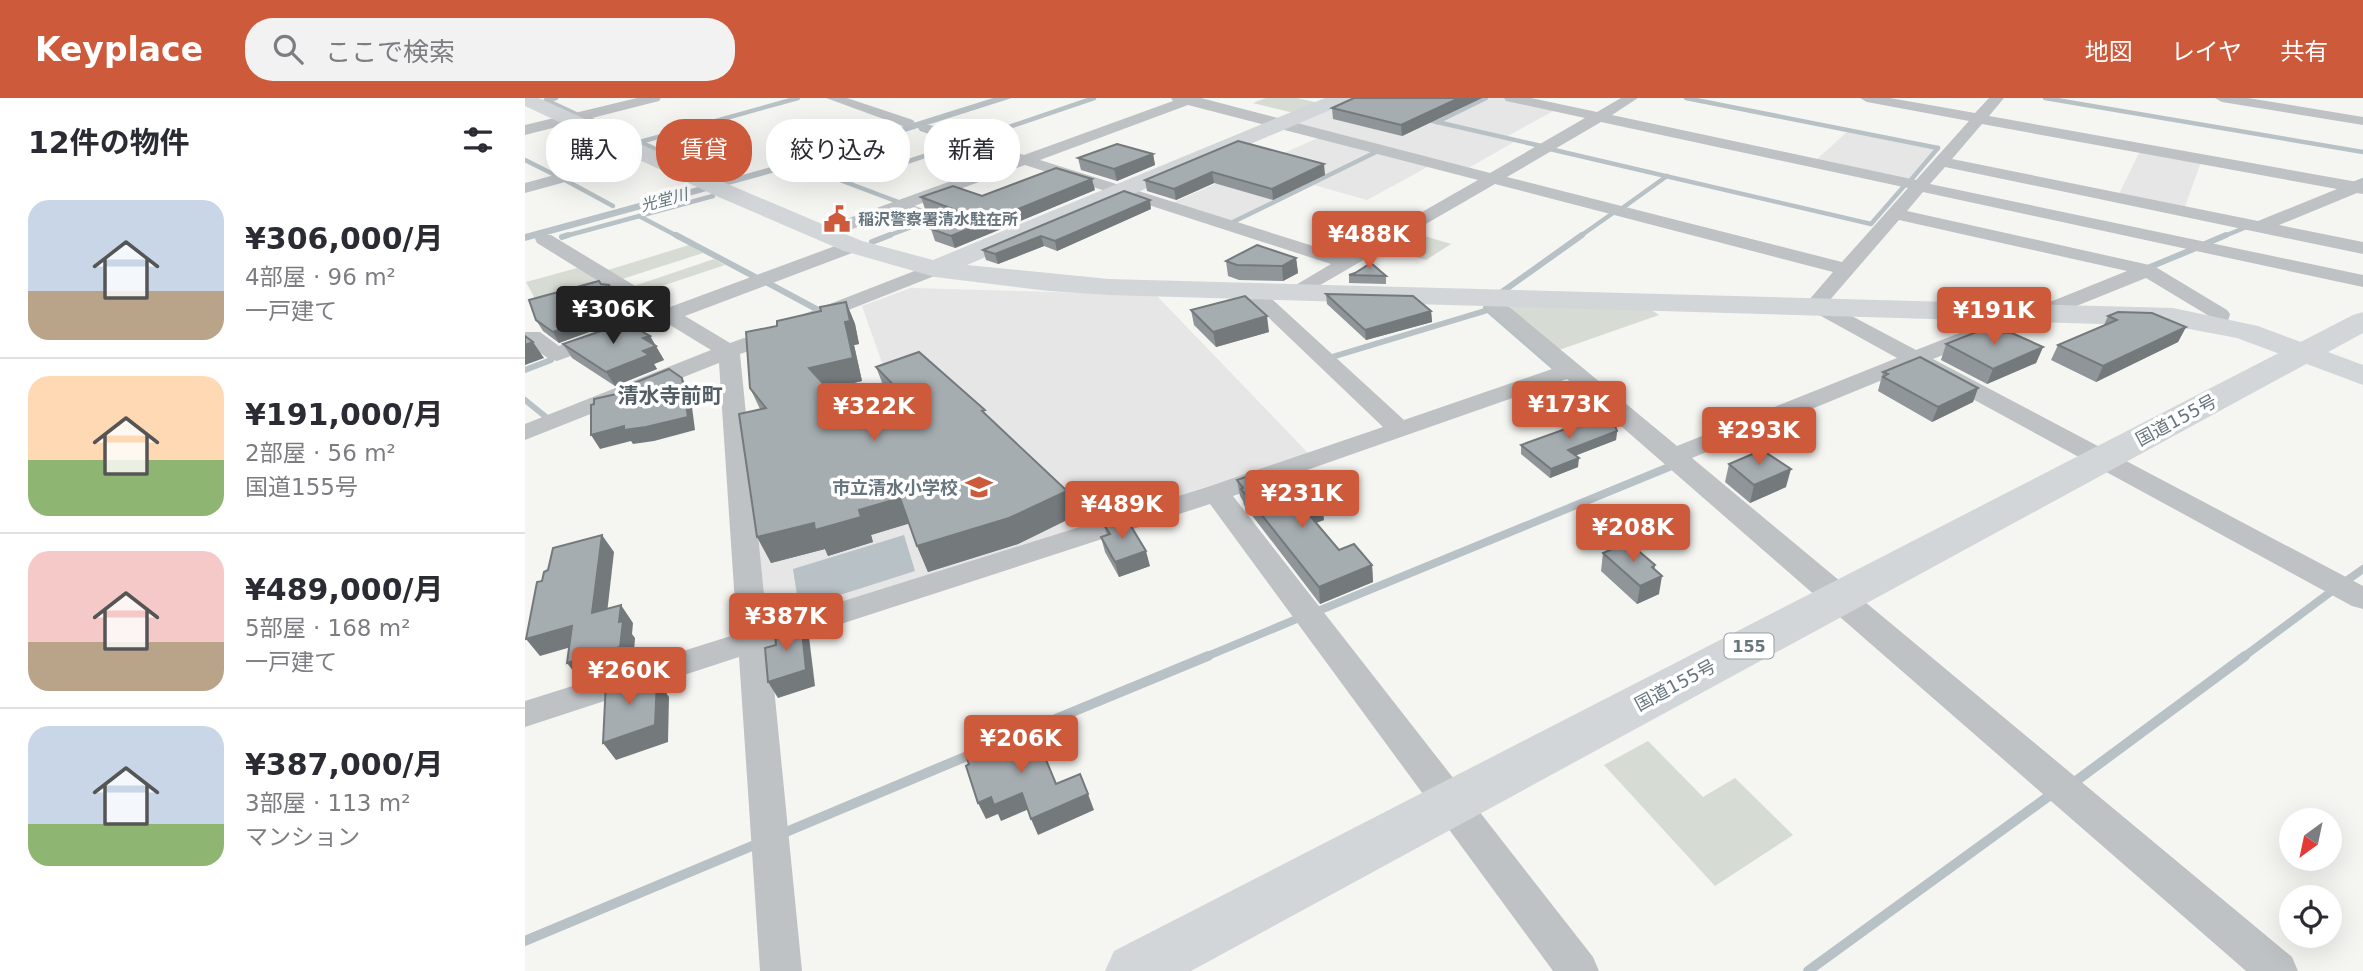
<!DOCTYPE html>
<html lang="ja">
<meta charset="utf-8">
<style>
:root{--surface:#fff;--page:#f2f2f3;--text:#2b2b33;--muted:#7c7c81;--line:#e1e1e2;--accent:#cd5a3a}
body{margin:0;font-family:"DejaVu Sans","Noto Sans JP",sans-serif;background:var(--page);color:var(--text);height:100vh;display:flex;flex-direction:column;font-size:26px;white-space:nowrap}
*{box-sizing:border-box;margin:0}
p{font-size:23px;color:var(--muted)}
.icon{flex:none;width:38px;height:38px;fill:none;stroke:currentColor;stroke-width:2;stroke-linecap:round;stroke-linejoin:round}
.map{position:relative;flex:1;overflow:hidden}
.side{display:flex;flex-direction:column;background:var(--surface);width:525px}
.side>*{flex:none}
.banner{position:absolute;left:21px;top:21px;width:665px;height:63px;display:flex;gap:14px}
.needle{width:46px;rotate:213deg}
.fabs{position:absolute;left:1754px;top:710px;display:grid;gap:14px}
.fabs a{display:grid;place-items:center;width:63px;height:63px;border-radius:50%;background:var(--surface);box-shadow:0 7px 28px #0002;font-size:35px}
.price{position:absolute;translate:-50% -60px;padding:0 16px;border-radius:7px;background:var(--accent);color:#fff;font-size:23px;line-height:46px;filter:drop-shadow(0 2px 4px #0008)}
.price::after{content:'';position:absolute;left:50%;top:42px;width:21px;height:16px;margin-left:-10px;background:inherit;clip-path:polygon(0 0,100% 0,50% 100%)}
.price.on{background:#222;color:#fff}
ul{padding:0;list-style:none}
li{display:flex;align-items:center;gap:21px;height:175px;padding:0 28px}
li+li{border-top:2px solid var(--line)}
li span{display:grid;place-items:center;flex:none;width:196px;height:140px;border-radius:21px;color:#555}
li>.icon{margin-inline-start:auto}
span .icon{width:84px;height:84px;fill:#fffc;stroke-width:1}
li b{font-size:30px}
h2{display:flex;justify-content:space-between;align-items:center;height:84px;padding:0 28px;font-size:30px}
.chip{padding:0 24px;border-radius:28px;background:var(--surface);box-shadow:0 7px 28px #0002;font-size:24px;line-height:63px}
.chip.on{background:var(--accent);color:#fff}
header{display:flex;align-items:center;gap:42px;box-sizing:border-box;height:98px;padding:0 35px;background:var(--accent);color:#fff}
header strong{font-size:33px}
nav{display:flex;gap:38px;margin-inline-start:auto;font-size:24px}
.search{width:490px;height:63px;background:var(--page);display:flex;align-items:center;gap:18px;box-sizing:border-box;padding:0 24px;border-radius:28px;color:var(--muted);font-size:26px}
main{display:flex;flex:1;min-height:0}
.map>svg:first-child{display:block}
.built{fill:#e5e6e5}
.green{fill:#d6dbd3}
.water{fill:#b8c1c5}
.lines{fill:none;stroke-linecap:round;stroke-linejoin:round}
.stream-far3{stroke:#b8c1c5;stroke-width:4.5}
.stream-far2{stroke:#b8c1c5;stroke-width:6}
.stream-far1{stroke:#b8c1c5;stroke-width:8}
.stream{stroke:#b8c1c5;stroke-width:10}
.street{fill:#bec2c5;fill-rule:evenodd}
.secondary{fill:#d2d6d9;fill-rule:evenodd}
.highway{fill:#d2d6d9;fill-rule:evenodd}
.wall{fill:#8f9598}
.shaded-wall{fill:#74797c}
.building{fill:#a6adb1;stroke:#74797c;stroke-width:2}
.labels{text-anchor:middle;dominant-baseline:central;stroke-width:7;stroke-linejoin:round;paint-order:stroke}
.far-water-label{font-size:16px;font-style:italic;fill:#63767c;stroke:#fff}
.far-poi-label{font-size:16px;font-weight:bold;fill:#67757f;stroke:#fff;text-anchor:start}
.shield{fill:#fff;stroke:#959ea5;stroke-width:2}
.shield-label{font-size:16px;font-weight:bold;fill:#67757f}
.street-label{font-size:18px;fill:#67757f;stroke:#fff}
.poi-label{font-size:18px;font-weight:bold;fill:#67757f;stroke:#fff;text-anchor:end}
.quarter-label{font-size:21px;font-weight:bold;fill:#545e65;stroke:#fff}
</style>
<header>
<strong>Keyplace</strong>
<div class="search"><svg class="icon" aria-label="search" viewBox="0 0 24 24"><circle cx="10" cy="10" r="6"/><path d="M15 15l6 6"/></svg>ここで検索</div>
<nav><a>地図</a><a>レイヤ</a><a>共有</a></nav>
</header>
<main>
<section class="side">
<h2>12件の物件<svg class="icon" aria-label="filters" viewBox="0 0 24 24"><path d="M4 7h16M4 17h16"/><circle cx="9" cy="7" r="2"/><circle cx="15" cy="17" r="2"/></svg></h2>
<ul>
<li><span style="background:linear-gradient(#c9d6e8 65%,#b9a48a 0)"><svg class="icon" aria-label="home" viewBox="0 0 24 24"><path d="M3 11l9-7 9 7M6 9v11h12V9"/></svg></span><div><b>¥306,000/月</b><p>4部屋 · 96 m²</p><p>一戸建て</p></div></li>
<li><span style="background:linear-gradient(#ffd9b3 60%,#8fb573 0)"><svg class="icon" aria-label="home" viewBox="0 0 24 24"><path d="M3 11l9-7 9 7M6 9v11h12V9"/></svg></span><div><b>¥191,000/月</b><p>2部屋 · 56 m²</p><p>国道155号</p></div></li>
<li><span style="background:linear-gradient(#f6c9c9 65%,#b9a48a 0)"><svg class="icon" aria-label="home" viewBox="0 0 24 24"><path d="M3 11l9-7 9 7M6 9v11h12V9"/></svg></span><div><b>¥489,000/月</b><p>5部屋 · 168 m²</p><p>一戸建て</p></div></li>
<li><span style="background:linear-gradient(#c9d6e8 70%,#8fb573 0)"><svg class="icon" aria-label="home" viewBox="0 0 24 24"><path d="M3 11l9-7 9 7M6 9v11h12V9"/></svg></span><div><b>¥387,000/月</b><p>3部屋 · 113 m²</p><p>マンション</p></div></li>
</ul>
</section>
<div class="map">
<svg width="1838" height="873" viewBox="0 0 1838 873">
<rect width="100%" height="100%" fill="#f5f5f2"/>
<g class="built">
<polygon points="964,0 978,0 1032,11 981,39 915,24"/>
<polygon points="818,3 989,44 940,72 768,27"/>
<polygon points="1323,33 1411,51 1382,83 1289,64"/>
<polygon points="795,39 850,53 705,124 647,105"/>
<polygon points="1615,53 1676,64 1659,111 1593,98"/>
<polygon points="855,54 906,67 842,102 789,87"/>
<polygon points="386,190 631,197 784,356 243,529 239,528 222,331 363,282 337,208"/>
</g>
<g class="green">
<polygon points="741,0 772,0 794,5 769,15 728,5"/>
<polygon points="883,133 926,146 901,162 857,149"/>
<polygon points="164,147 178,155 94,182 80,173"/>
<polygon points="189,161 200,167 116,195 106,189"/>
<polygon points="56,169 91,190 15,210 1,184"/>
<polygon points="988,207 1125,211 1134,217 1034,252 984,210"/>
<polygon points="1123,643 1178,699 1210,680 1268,737 1190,788 1079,667"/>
</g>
<g class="water">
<polygon points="468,0 487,0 276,67 0,143 0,136 261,65"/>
<polygon points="379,437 390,473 274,510 268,471"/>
</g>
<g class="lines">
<g class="stream-far3">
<polyline points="31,0 21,2 53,17"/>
<polyline points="1161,0 1413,50"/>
<polyline points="1520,0 1838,54"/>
<polyline points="60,19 102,38"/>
<polyline points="899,21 1016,48"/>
<polyline points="912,24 961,0"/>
<polyline points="108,41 195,79"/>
<polyline points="446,42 569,0"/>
<polyline points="115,44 273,0"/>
<polyline points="1025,51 1346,126 1380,87"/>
<polyline points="0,62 34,79"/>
<polyline points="283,70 376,105"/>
<polyline points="40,82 88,108"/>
<polyline points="1385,83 1413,50"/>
<polyline points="322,84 438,45"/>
<polyline points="1828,86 1838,82"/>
<polyline points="384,108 423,123 438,118"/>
<polyline points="1096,111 1142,78"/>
<polyline points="114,118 154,139"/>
<polyline points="708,124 851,54"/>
<polyline points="37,139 188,98"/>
<polyline points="360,139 413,119"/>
<polyline points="1054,139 1088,115"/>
<polyline points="1697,139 1724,128"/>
</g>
<g class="stream-far2">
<polyline points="151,137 232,180"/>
<polyline points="37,139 43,137"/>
<polyline points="347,144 365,137"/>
<polyline points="1680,146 1701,137"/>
<polyline points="1625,169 1671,150"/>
<polyline points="241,184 295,213"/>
<polyline points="977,194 1057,137"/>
<polyline points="961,210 1030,270"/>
<polyline points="807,259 963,212"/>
<polyline points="0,272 26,262"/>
<polyline points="0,302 21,319"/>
</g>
<g class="stream-far1">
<polyline points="1821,483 1838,471"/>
<polyline points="793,513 1144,369"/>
<polyline points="678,560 774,520"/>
<polyline points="1717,560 1807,493"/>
</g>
<g class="stream">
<polyline points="499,634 683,558"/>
<polyline points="1551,683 1720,558"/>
<polyline points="261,734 478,643"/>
<polyline points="0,843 227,748"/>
<polyline points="1283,873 1524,698"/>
</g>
<g class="street">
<polygon points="112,0 136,0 134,3 0,37 0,27"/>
<polygon points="301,0 322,0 388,22 390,25 383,29 378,28"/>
<path d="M646,0H676L965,75L1060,20L981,3L979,0H1006L1072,14L1096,0H1113L1087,17L1391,82L1444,23L1342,4L1335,0H1365L1450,15L1464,0H1479L1464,18L1838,85V96L1832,95L1754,127L1838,144V156L1420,69L1405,86L1838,177V189L1398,94L1382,113L1629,168L1702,212L1705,216L1701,230H1685L1682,225L1684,218L1621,180L1524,219L1510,220L1408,261L1838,488V511L1827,508L1389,269L1167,360L1767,859L1773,873H1721L1042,281L708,398L1068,859L1074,873H1028L685,406L245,549L277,873H235L214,559L0,629V603L212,536L194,265L0,342V326L186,252L140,224L32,263L24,261L5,247L0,249V234H15L34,248L125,215L12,145L10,141L12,137H26L145,209L321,144L328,142L337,148L335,152L160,218L205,245L219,240L227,242L230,247L227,252L215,256L242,527L682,389L858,329L721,198L718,194L721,190H735L879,322L1030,270L957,206L954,202L957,198H971L1152,348L1372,260L1287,213L1284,202L1308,174L970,86L771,201L764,199L761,195L764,191L806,166L500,67L303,140H291L288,136L291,132L484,62L395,33L393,30L395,27H405L499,57L648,3ZM663,7L953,82L820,158L515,62ZM1076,24L1383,90L1317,164L982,79ZM1457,26L1812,91L1733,123L1427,61ZM1374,122L1602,173L1510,210L1496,211L1391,252L1304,206V203Z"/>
<polygon points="1690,0 1723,0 1838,19 1838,27 1697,4"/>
<polygon points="122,52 130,57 128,60 0,95 0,85"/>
<polygon points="410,165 420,171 417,175 293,224 279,224 275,220 279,216"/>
</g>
<polygon class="secondary" points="0,0 14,0 205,87 337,143 408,162 800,0 827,0 824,4 442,167 584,181 1648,210 1733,228 1838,267 1838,287 1712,240 1648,228 584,197 524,193 410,179 319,153 189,97 0,8"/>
<polygon class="highway" points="1838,214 1838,235 666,873 580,873 589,853 1828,217"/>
</g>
<g class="wall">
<polygon points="829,0 957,0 877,38 808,21 807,10"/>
<polygon points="713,43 800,77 748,102 689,85 651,102 622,93 620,82"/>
<polygon points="628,56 630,67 592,83 556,72 553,60"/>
<polygon points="570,92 430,150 410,143 406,131 428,121 400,111 396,99 457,98"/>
<polygon points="626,111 532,153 519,148 473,166 461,162 458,152"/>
<polygon points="771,160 773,175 758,183 714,182 703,178 701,163"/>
<polygon points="824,177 861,178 861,186 824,185"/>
<polygon points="76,186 102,220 34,245 18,233 11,222"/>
<polygon points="801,196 906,213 907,224 841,242 802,206"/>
<polygon points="321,204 330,226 334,246 329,247 337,283 304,291 337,328 379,312 360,292 351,269 462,318 550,418 493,446 403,474 392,448 384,425 346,437 348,444 303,458 300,451 246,465 235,311 225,290 252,228"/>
<polygon points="666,212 744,234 691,249 669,227"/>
<polygon points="1583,218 1661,229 1653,244 1571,284 1526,262 1533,247 1579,227"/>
<polygon points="116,233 125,238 139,262 129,266 132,271 90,288 47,260 38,246"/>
<polygon points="1473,234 1518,249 1511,265 1462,286 1416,262 1421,246"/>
<polygon points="1358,274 1453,290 1448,304 1407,324 1353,293"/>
<polygon points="1092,333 1091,342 1051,357 1053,369 1025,380 996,356 996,347"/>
<polygon points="1204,366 1261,389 1225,405 1200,384"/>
<polygon points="712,382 739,383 749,387 799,422 791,425 814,452 847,467 848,484 795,506 719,407 718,403 715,398"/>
<polygon points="579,427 625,468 594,479 580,454 576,439 582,437"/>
<polygon points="1078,455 1130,467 1129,471 1134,496 1112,506 1076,473"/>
</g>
<g class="shaded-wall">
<polygon points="934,0 957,0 877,38 876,27"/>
<polygon points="628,56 630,67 592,83 589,71"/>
<polygon points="799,66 800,77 748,102 747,91"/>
<polygon points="687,74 689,85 651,102 649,91"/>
<polygon points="567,81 570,92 430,150 426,138"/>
<polygon points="625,102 626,111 532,153 530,143"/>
<polygon points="516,138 519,148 473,166 470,156"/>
<polygon points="771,160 773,175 758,183 757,168"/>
<polygon points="321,204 330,226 334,246 329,247 337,283 295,293 284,270 320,224"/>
<polygon points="97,210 102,220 34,245 28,234"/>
<polygon points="906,213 907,224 841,242 840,232"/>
<polygon points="742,218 744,234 691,249 688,234"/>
<polygon points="112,226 119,240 125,238 139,262 129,266 132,271 90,288 81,274 107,228"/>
<polygon points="1661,229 1653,244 1571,284 1578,268"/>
<polygon points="8,244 19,260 0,267 0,247"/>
<polygon points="1518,249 1511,265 1462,286 1468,271"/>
<polygon points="157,280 165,294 170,332 129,343 108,346 106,343 75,351 66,337"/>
<polygon points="1453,290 1448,304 1407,324 1413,309"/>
<polygon points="1092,333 1091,342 1042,361 1043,352"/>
<polygon points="1054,360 1053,369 1025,380 1026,371"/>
<polygon points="1266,371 1261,389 1225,405 1229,387"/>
<polygon points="542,393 550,418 493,446 403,474 392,448"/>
<polygon points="375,400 386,425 346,437 348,444 303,458 300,451 246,465 232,439"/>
<polygon points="797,406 799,422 782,428 780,412"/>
<polygon points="77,437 89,454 80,533 67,515"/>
<polygon points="621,453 625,468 594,479 590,464"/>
<polygon points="847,467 848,484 795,506 794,489"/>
<polygon points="1130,467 1127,482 1137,478 1134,496 1112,506 1115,488 1127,469"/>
<polygon points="96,507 108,525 107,536 110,540 108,566 56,583 42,565 94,524"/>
<polygon points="276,523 284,539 290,588 253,600 243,584"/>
<polygon points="47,528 60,545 15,558 1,541"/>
<polygon points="109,575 122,592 109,586"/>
<polygon points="126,581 131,588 132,582 144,599 143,644 91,662 78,645 126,584"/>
<polygon points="497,695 504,711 476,723 473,716 461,721 453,705 466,699"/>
<polygon points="563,696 569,712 513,737 506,721"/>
</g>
<g class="building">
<polygon points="829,0 934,0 876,27 807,10"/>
<polygon points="713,43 799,66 747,91 687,74 649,91 620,82"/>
<polygon points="592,46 628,56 589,71 553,60"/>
<polygon points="531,70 567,81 426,138 406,131 441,116 396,99 428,88 457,98"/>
<polygon points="599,93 625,102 530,143 516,138 470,156 458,152"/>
<polygon points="732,147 771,160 757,168 712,167 701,163"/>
<polygon points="846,165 861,178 824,177 830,175"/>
<polygon points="74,183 76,186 84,187 97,210 28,234 11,222 4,202"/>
<polygon points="801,196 888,198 906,213 840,232"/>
<polygon points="720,198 742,218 688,234 666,212"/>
<polygon points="321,204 325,223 320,224 328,260 284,270 337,328 389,308 351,269 394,254 460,312 457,313 542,393 484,420 392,448 375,400 334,412 336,419 290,432 289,425 232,439 214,316 241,310 225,290 221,234 252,228 252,223 296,213 295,209"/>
<polygon points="1593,214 1627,215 1661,229 1578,268 1533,247 1592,222 1583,218"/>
<polygon points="108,222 112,226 107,228 125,238 118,240 131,248 118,253 124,257 81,274 38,246"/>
<polygon points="1464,229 1473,234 1487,235 1518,249 1468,271 1421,246"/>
<polygon points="0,238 8,244 0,247"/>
<polygon points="1395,259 1453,290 1413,309 1358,279 1363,276 1358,274"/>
<polygon points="144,271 157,280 163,319 121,329 99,332 99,328 66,337 66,307 69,306 69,301 109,292 102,288"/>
<polygon points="1085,315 1092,333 1043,352 1054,360 1026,371 996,347"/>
<polygon points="1237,352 1266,371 1229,387 1204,366"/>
<polygon points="733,375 739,383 745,381 749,387 753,385 762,396 783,388 797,406 780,412 814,452 829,446 847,467 794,489 716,391 718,390 712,382"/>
<polygon points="601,420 621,453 590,464 576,439 585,436 579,427"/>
<polygon points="77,437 67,515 96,507 94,524 98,523 95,549 42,565 47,528 1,541 12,484 17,483 19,474 23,472 28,450"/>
<polygon points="1103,444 1130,467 1127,469 1137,478 1115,488 1078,455"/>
<polygon points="276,523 281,572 243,584 240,550 251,547 250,532"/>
<polygon points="109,575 109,586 126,581 126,584 132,582 130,627 78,645 81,584"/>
<polygon points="507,628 531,686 555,676 563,696 506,721 497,695 469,707 466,699 453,705 441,668 444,666 442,661 470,649 469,644"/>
</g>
<defs>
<symbol id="civic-bare" viewBox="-9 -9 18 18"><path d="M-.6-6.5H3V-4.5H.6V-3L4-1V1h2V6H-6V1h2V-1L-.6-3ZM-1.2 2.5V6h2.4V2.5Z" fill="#cd5a3a" stroke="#fff" stroke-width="2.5" paint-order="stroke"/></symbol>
<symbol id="school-bare" viewBox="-9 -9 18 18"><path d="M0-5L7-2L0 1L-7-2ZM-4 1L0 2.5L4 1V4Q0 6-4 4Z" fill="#cd5a3a" stroke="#fff" stroke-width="2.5" paint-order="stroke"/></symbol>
</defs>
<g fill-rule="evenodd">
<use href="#civic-bare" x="293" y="102" width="38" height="38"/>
<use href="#school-bare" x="435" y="370" width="38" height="38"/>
</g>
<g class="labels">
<g class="far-water-label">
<text transform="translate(139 102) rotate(-15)">光堂川</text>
</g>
<g class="far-poi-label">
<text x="333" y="121">稲沢警察署清水駐在所</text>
</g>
<rect class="shield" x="1199.5" y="535.5" width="49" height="25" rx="5"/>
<g class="shield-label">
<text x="1224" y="548">155</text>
</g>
<g class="street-label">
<text transform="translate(1651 322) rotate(-28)">国道155号</text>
<text transform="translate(1150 587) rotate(-28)">国道155号</text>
</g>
<g class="poi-label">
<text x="433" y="389">市立清水小学校</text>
</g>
<g class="quarter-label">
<text x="145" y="298">清水寺前町</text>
</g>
</g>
</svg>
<div class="fabs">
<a><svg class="needle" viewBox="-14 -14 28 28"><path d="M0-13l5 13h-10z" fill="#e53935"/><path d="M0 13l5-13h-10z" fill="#7c7c81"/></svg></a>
<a><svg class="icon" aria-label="locate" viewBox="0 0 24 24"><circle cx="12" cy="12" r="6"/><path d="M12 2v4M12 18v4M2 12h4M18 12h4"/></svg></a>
</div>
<b class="price" style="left:844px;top:173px">¥488K</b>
<b class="price on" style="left:88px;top:248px">¥306K</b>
<b class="price" style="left:1469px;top:249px">¥191K</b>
<b class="price" style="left:1044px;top:343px">¥173K</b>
<b class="price" style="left:349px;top:345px">¥322K</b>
<b class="price" style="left:1234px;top:369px">¥293K</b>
<b class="price" style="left:777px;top:432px">¥231K</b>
<b class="price" style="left:597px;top:443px">¥489K</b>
<b class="price" style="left:1108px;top:466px">¥208K</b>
<b class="price" style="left:261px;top:555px">¥387K</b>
<b class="price" style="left:104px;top:609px">¥260K</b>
<b class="price" style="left:496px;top:677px">¥206K</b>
<div class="banner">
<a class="chip">購入</a>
<a class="chip on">賃貸</a>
<a class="chip">絞り込み</a>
<a class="chip">新着</a>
</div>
</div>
</main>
